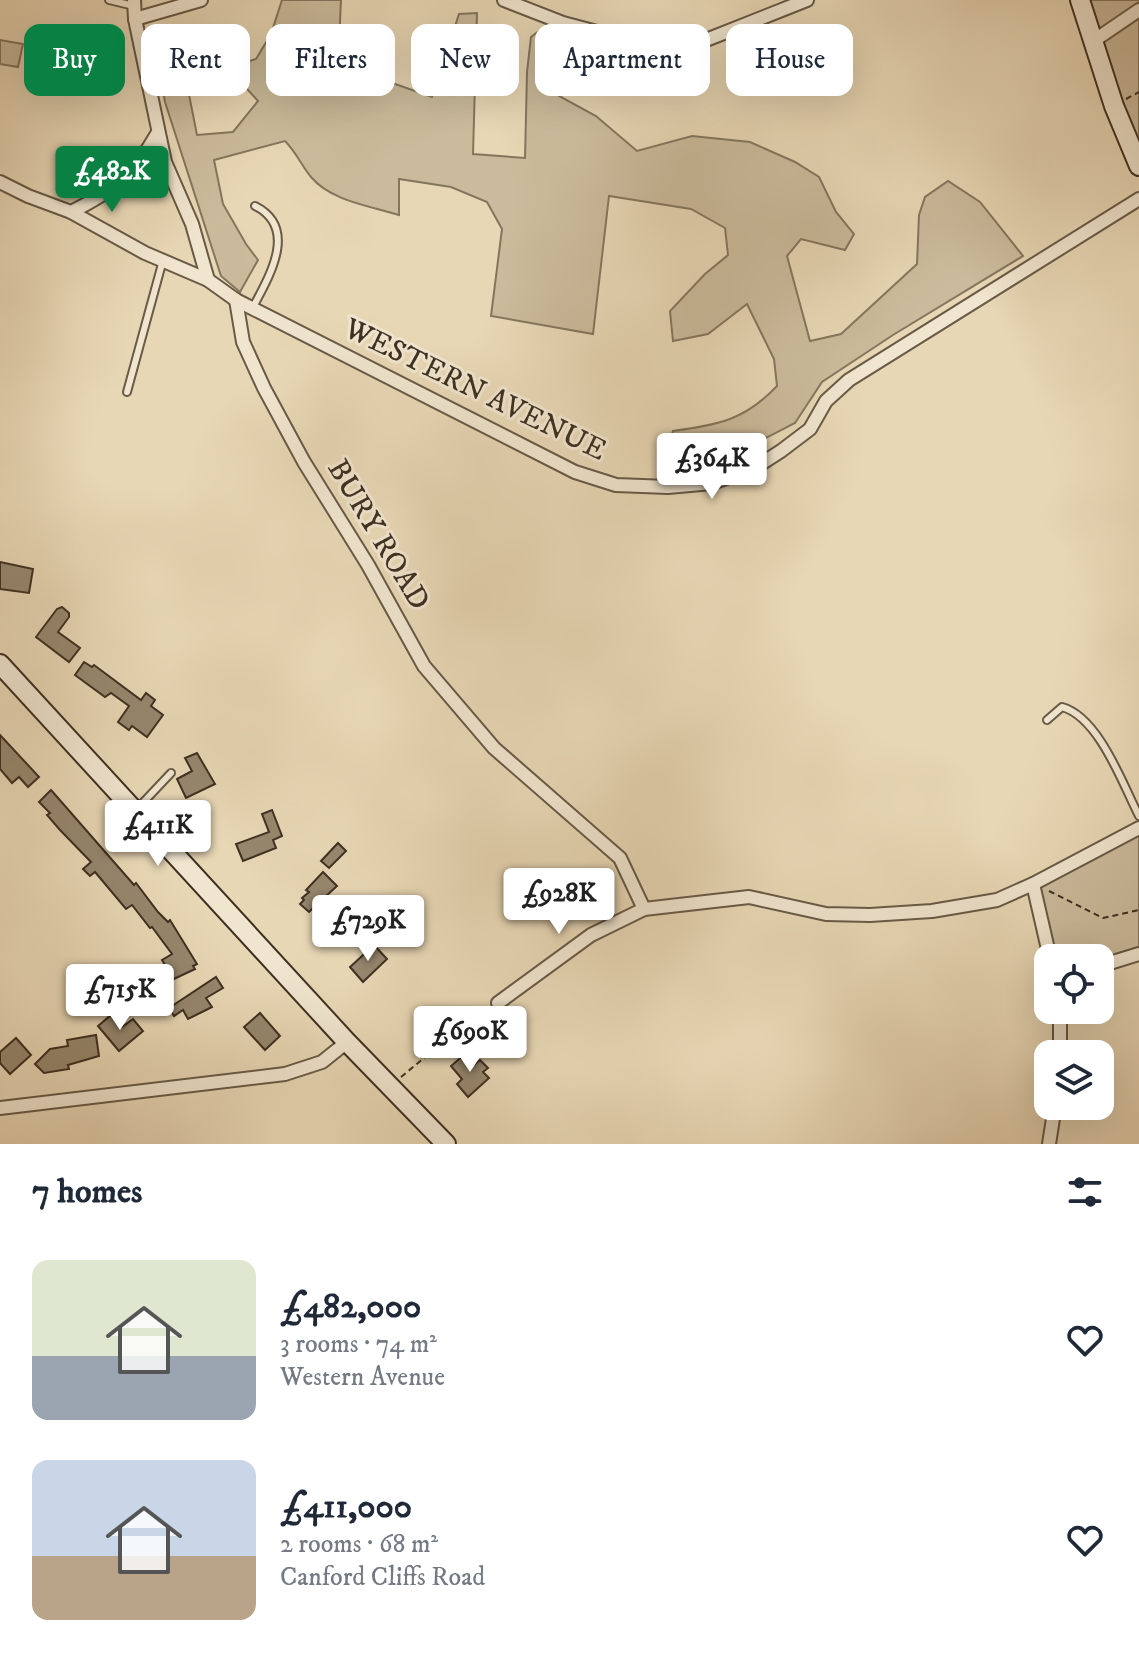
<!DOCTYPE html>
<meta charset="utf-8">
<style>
:root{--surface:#fff;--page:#f2f2f3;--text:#1f2937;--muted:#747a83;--accent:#0b8043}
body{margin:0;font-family:"IM FELL DW Pica",serif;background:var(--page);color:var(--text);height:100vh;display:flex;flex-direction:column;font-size:30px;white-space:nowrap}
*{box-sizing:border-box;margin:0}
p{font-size:26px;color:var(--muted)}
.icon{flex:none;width:44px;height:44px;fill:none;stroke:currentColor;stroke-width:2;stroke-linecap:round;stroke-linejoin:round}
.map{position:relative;height:1144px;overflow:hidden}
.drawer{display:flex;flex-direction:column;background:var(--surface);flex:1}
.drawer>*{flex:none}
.hud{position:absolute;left:24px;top:24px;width:1092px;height:72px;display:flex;gap:16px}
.fabs{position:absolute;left:1034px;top:944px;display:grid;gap:16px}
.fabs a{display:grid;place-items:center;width:80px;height:80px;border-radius:16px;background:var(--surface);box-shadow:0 8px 32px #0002;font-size:40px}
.price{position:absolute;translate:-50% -68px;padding:0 18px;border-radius:8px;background:#fff;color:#222;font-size:26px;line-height:52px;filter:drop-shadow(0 2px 4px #0008)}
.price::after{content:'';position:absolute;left:50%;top:48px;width:24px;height:18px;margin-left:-12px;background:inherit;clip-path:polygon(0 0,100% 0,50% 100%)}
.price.on{background:var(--accent);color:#fff}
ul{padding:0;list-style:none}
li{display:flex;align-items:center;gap:24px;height:200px;padding:0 32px}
li span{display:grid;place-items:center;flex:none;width:224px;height:160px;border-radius:16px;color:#555}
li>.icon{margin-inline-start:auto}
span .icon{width:96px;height:96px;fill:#fffc;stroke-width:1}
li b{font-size:34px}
h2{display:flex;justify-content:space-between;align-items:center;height:96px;padding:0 32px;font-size:34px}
.chip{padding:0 28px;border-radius:16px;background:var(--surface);box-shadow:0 8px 32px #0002;font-size:28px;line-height:72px}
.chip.on{background:var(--accent);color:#fff}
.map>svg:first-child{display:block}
.green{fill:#cbbb9c;stroke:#84765e;stroke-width:2}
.building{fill:#96876e;stroke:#3e3021;stroke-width:2}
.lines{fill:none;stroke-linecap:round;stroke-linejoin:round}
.lane-casing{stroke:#685a46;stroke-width:10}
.street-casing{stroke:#685a46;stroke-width:16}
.secondary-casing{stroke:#3e3021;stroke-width:22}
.path{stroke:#3e3021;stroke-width:2;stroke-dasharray:6 4;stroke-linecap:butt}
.lane{stroke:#f0e5cf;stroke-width:6}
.street{stroke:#f0e5cf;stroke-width:12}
.secondary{stroke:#f0e5cf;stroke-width:18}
.labels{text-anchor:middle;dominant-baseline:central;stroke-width:6;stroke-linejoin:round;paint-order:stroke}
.street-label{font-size:30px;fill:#3e3021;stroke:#f0e5cf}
</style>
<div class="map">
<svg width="1139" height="1144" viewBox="0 0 1139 1144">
<rect width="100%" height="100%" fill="#e8d7b5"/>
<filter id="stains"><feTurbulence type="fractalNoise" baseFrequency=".0025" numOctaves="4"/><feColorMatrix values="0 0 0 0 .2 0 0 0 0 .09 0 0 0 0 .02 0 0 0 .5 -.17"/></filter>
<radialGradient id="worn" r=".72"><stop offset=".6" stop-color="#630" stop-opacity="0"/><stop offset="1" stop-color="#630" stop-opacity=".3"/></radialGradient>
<g class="green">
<path d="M282,0H341L338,64L432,97L459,14L477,13L473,154L525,158L527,72L531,37L544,27L559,31V96L596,116L637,151L692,136L750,142L795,162L819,177L836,212L854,234L845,250L801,239L787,256L810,341L841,334L917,264L919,215L925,197L948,181L980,202L1023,256L893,335L822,382L795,423L729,457L661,472L673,431C718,425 745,420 777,386L774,359L747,304L708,334L673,341L670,311L705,274L728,255L725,228L691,209L609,196L593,334L491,316L502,229L487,202L451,187L399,179V215C370,206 331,201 311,177C302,166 296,152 285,141L214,160L223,204L246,244L258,260L240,292L221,276L165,102L152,30L176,29L197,135L233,132L258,101L238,79L237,65L256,59L271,34Z"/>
<polygon points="1080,0 1139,0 1139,166"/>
<polygon points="0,40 23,44 18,67 0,64"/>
<polygon points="1139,828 1139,952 1100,965 1100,958 1050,958 1033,884"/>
</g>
<g class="building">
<polygon points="0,562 33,569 29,593 0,589"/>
<polygon points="62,607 69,613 69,617 58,632 80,648 69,662 36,637 57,609"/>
<polygon points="84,662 92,667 94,665 141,700 146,693 155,700 151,706 163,715 147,737 132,726 129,730 118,722 129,706 111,693 105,697 75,675"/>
<polygon points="0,735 39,777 28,787 19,777 12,783 0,769"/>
<polygon points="197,753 215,784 186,798 177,779 192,771 185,758"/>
<polygon points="51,790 134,885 136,883 158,912 168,922 170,920 197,964 193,966 195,969 174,979 162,960 172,954 152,927 150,928 132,905 126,909 95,872 90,876 83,869 91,862 60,830 47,815 50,813 39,802"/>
<polygon points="272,810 282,836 273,840 276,848 243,861 236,844 269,832 262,814"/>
<polygon points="338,843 346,851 329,868 321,861"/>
<polygon points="323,872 337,886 309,912 300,904 304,900 302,898 309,892 306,890"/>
<polygon points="374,945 387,959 363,982 350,967"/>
<polygon points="216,977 223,988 206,998 212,1007 188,1019 183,1010 174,1016 169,1008"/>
<polygon points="260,1013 280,1036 265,1050 244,1027"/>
<polygon points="112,1014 122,1027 133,1019 143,1031 119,1051 98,1026"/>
<polygon points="96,1035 99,1056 68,1065 69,1069 44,1073 35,1064 50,1049 68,1046 67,1040"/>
<polygon points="16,1038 31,1055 10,1074 0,1063 0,1052"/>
<polygon points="466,1053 475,1064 480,1060 488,1068 483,1072 489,1078 468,1097 457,1084 462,1079 451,1066"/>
</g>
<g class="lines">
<defs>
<g id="lane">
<polyline points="109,0 134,6"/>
<path d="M252,309C269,277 299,228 255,206"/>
<polyline points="127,392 163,260"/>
<path d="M1047,720L1062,707C1099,717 1123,785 1139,816"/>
<polyline points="137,809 171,773"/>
</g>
<g id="street">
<polyline points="134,0 135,19 165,162 192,224 208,280"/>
<polyline points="504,0 563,23 612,36 650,41 706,40 807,0"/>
<polyline points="135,19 201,0"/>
<polyline points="1092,42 1139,10"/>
<polyline points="0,182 28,196 71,212 145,253 208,280 236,300 575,472 616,485 668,487 712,483 756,467 781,451 810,429 826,401 849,380 1139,199"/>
<path d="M71,212C113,191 134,175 157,134"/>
<polyline points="236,300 243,342 264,388 304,462 368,565 424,666 494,748 620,858 644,909"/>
<polyline points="1033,884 1050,958"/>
<polyline points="1100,966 1139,954"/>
<polyline points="498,1003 591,935 644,909 749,897 826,914 870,915 932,911 997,900 1033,884 1139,828"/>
<polyline points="1060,1010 1060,1054"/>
<polyline points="0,1108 285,1074 322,1062 347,1042"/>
<polyline points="1049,1144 1055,1106"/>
</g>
<g id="secondary">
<polyline points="1080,0 1114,106 1139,166"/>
<polyline points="0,664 347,1042 446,1144"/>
</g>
</defs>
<use href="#lane" class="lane-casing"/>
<use href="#street" class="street-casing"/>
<use href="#secondary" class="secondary-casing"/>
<g class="path">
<polyline points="1126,99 1139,92"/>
<polyline points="1049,891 1103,918 1139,910"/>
<polyline points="401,1077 470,1020 488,1010"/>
</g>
<use href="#lane" class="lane"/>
<use href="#street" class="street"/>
<use href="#secondary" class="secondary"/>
</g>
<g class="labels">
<g class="street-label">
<text transform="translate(475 390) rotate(26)">WESTERN AVENUE</text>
<text transform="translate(378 535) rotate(59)">BURY ROAD</text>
</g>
</g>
<rect width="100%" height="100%" filter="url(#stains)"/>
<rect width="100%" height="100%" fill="url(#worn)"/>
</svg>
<div class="fabs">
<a><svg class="icon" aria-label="locate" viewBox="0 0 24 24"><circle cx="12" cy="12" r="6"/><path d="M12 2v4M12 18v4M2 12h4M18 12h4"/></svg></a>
<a><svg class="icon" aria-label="layers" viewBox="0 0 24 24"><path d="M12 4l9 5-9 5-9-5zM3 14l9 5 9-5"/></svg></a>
</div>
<b class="price on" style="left:112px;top:214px">£482K</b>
<b class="price" style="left:712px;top:501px">£364K</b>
<b class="price" style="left:158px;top:868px">£411K</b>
<b class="price" style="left:559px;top:936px">£928K</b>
<b class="price" style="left:368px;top:963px">£729K</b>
<b class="price" style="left:120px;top:1032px">£715K</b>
<b class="price" style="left:470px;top:1074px">£690K</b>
<div class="hud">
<a class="chip on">Buy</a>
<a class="chip">Rent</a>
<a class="chip">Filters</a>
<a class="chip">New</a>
<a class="chip">Apartment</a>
<a class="chip">House</a>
</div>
</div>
<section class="drawer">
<h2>7 homes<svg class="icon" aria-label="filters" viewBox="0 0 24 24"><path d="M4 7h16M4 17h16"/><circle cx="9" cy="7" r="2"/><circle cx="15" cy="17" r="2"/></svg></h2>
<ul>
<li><span style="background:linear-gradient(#dfe7d0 60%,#9aa5b1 0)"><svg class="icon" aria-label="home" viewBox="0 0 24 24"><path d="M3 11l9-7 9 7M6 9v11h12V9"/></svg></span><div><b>£482,000</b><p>3 rooms · 74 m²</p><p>Western Avenue</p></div><svg class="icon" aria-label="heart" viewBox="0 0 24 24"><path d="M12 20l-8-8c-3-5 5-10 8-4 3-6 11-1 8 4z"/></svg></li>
<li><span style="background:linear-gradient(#c9d6e8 60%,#b9a48a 0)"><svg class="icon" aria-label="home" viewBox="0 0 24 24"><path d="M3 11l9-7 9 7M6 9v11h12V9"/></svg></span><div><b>£411,000</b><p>2 rooms · 68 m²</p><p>Canford Cliffs Road</p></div><svg class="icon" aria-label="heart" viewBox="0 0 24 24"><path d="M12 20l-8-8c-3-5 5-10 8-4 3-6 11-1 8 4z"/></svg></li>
</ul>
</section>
